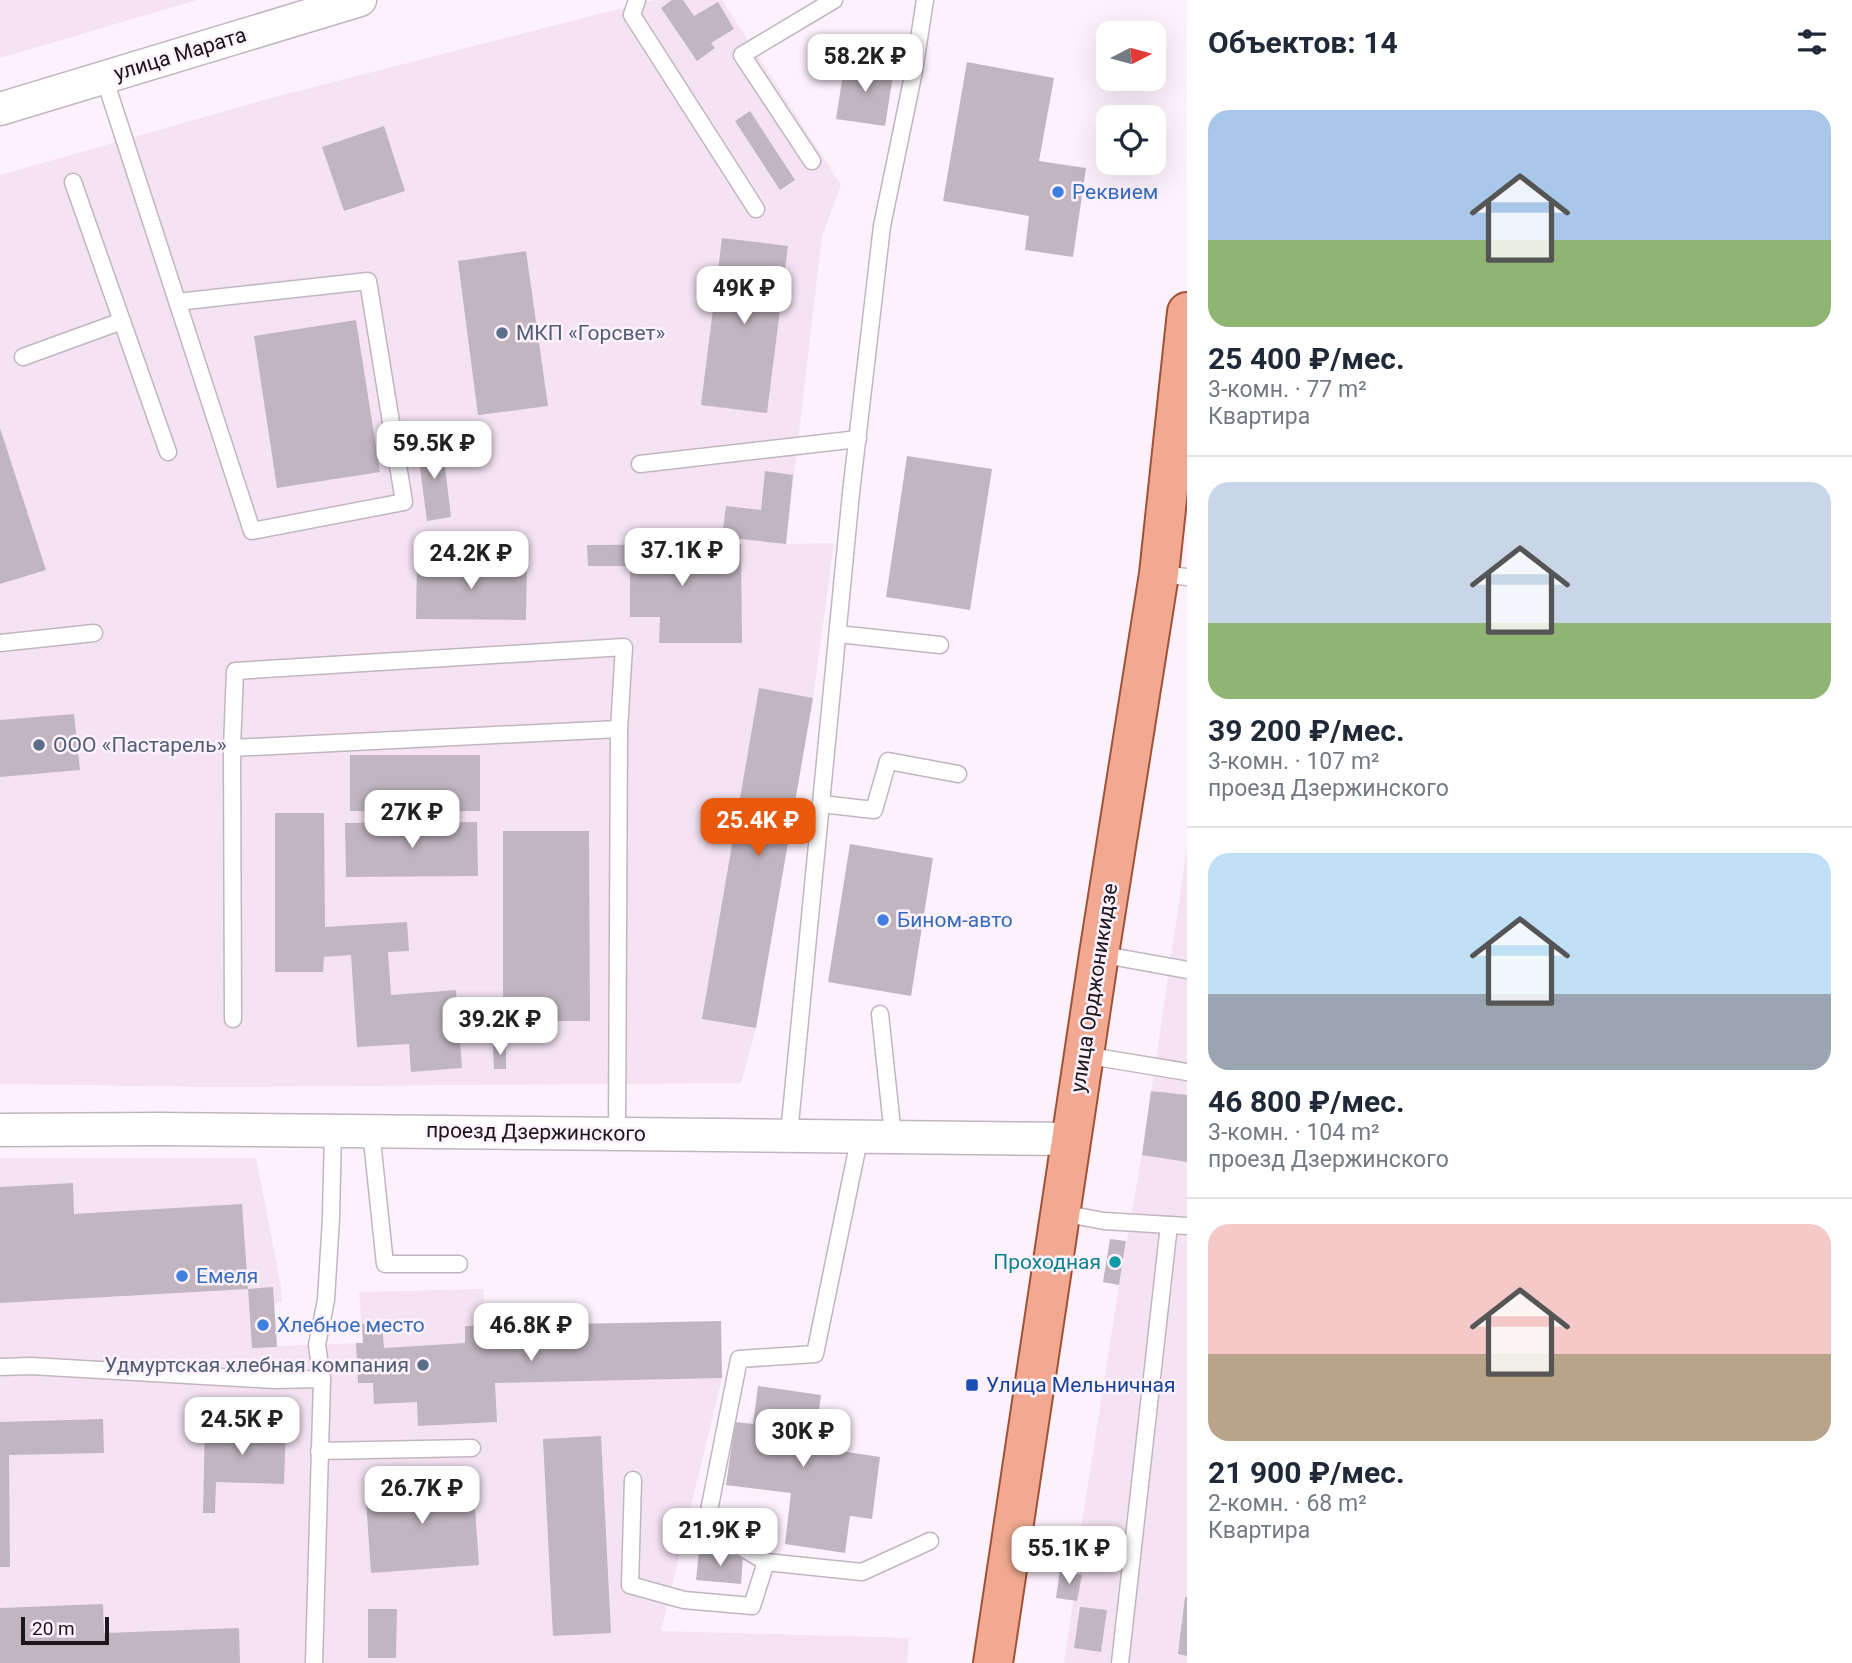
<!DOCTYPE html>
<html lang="ru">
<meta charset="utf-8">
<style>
:root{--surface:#fff;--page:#f2f2f3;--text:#1f2937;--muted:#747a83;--line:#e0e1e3;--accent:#ea580c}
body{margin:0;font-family:Roboto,sans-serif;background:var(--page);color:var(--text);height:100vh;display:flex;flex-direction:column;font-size:26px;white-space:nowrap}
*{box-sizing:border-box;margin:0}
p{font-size:23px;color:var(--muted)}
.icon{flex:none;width:38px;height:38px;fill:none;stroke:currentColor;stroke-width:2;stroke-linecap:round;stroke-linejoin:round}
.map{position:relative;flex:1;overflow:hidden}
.side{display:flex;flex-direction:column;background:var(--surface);width:665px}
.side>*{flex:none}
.needle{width:46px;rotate:84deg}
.buttons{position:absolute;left:1096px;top:21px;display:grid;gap:14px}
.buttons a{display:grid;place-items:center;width:70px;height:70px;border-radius:14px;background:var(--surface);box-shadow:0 7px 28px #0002;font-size:35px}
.scale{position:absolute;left:21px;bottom:18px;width:88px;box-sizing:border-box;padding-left:7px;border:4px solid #1a161a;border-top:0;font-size:19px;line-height:24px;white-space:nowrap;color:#1a161a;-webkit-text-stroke:5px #fdf1fc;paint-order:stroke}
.price{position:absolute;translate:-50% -60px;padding:0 16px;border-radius:14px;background:#fff;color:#222;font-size:23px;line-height:46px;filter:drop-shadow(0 2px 4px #0008)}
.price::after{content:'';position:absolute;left:50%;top:42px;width:21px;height:16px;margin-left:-10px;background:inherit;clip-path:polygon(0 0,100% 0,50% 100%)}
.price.current{background:var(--accent);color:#fff}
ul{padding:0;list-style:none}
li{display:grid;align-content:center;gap:14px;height:371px;padding:0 21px}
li+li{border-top:2px solid var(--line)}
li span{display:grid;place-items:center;height:217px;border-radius:21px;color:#555}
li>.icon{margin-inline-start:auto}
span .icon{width:126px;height:126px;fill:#fffc;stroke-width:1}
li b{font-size:30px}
h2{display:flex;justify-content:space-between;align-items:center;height:84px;padding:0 21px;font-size:30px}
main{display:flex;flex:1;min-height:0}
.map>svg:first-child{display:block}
.built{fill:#f5e3f3}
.building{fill:#c1b6c0}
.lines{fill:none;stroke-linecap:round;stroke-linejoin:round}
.service-casing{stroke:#c1b6c0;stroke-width:19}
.minor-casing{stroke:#c1b6c0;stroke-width:35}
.primary-casing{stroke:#a05238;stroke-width:42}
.service{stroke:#fff;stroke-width:16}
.minor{stroke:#fff;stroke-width:32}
.primary{stroke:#f1aa91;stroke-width:38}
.shop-dot{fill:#3f7fe0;stroke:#fdf1fc;stroke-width:2.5}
.service-dot{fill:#5c6f8a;stroke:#fdf1fc;stroke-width:2.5}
.culture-dot{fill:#0f9aa8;stroke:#fdf1fc;stroke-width:2.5}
.transit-dot{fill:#1a4fb4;stroke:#fdf1fc;stroke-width:2.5}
.labels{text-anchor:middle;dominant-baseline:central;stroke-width:5;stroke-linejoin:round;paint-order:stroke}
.street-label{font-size:21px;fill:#1a161a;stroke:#fdf1fc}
.shop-label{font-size:21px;fill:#366cbe;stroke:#fdf1fc;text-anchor:start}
.service-label{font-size:21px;fill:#4e5e75;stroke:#fdf1fc;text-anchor:start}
.culture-label{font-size:21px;fill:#0d838f;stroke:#fdf1fc;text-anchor:end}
.transit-label{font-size:21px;fill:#164399;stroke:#fdf1fc;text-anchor:start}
</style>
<main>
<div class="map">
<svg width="1187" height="1663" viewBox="0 0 1187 1663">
<rect width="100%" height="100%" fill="#fdf1fc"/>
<g class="built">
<polygon points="0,0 197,0 0,58"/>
<polygon points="654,0 722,0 841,185 822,236 786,544 834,543 813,698 756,1028 741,1083 217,1087 0,1084 0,175 271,98"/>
<polygon points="1187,847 1187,1663 1064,1663 1077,1575 1074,1574 1119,1285 1142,1155"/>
<polygon points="0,1158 256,1158 281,1286 282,1302 274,1304 277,1346 363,1343 359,1292 483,1289 489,1383 722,1378 661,1631 909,1638 907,1663 0,1663"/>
</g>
<g class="building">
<polygon points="672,0 683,0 694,16 718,2 734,29 711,43 715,48 697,61 661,8"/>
<polygon points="845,62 894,69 885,126 836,119"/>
<polygon points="967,62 1054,78 1039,161 1086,168 1073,257 1025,250 1029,216 943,201"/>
<polygon points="750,111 795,180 780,190 735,121"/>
<polygon points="384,126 405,191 344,211 322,147"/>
<polygon points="722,238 788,246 767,413 701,405"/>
<polygon points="526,251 548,406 478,415 458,261"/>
<polygon points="356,320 380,472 277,488 254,336"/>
<polygon points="0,428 46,570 0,584"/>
<polygon points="442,442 451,517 427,521 417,445"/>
<polygon points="907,456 992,469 970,610 886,597"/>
<polygon points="765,471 793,475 786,544 722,537 726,506 761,510"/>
<polygon points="741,544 742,643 659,643 660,617 630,617 630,566 588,566 587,545"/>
<polygon points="417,561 527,563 526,620 416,619"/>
<polygon points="759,688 813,698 756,1028 702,1019"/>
<polygon points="74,714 80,770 0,777 0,720"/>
<rect x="350" y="755" width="130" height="56"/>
<polygon points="275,813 324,813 325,927 407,922 409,951 388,952 391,995 456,990 462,1068 411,1072 409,1044 357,1047 351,955 324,957 323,972 275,972"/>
<polygon points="477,822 478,876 346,877 345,823"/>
<polygon points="503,831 589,831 590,1021 503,1021"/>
<polygon points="850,844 933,858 911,996 828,982"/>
<polygon points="493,1046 506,1046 506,1069 494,1069"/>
<polygon points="1151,1091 1187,1095 1187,1162 1142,1155"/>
<polygon points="73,1183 74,1214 242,1204 248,1289 0,1303 0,1187"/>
<polygon points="1110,1239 1126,1241 1119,1285 1103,1282"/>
<polygon points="273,1287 277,1347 252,1348 248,1289"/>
<polygon points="721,1321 722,1378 495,1383 497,1422 418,1426 417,1402 374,1404 373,1383 358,1383 356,1343 363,1343 362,1324 382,1323 384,1348 465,1343 465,1326"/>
<polygon points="758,1386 821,1395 814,1447 880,1457 872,1519 850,1516 845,1553 785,1544 791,1493 726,1485 735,1422 753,1424"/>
<polygon points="103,1419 104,1453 9,1455 10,1567 0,1567 0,1422"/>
<polygon points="205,1423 286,1425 284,1484 216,1482 215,1513 203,1513"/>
<polygon points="601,1436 611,1633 553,1636 543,1439"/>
<polygon points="473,1479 479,1565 371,1573 365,1486"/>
<polygon points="699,1552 743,1556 741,1584 696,1580"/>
<polygon points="1060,1571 1082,1575 1077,1601 1056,1598"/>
<polygon points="1185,1597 1187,1597 1187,1656 1178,1654"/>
<polygon points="103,1604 104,1633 239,1628 240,1663 0,1663 0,1608"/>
<polygon points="1080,1607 1107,1610 1101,1652 1074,1648"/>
<polygon points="368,1609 397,1609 396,1658 368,1658"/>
</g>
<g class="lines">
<defs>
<g id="service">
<polyline points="637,0 632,15 756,209"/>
<polyline points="104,77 252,531 404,502 368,281 177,302"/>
<polyline points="812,161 742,55 834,0"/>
<polyline points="73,182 168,452"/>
<polyline points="23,357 122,321"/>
<polyline points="640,464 858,439"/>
<polyline points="1159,574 1187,577"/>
<polyline points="838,634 940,645"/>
<polyline points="0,643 94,633"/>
<polyline points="232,748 235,671 624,647 619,729"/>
<polyline points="821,804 874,810 888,761 958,774"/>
<polyline points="1099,954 1187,970"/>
<polyline points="880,1014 893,1136"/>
<polyline points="233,1019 232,748 619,729 617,1133"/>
<polyline points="1084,1055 1187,1072"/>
<polyline points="371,1131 385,1264 459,1264"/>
<polyline points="789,1134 851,493 882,226 914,71 925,0"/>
<polyline points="860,1135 815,1354 739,1359 706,1526 766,1562 862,1572 930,1541"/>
<polyline points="1061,1213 1104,1221 1187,1226"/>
<polyline points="0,1367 31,1366 275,1380 322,1379 317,1345 326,1300 331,1218 333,1130"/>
<polyline points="319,1451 472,1448"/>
<polyline points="633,1480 630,1585 684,1600 752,1606 766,1562"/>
<polyline points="314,1663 322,1379"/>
<polyline points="1120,1663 1169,1225"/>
</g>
<g id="minor">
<polyline points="0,109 360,0"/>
<polyline points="0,1130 160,1129 1072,1139"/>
</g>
<polyline id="primary" points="993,1663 1099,954 1159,574 1187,312"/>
</defs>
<use href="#service" class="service-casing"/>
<use href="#minor" class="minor-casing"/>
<use href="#primary" class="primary-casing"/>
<use href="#service" class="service"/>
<use href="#minor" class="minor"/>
<use href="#primary" class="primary"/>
</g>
<g class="shop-dot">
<circle cx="1058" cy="192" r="7"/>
<circle cx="883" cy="920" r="7"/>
<circle cx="182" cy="1276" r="7"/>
<circle cx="263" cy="1325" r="7"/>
</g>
<g class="service-dot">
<circle cx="502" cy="333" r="7"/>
<circle cx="39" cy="745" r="7"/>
<circle cx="423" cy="1365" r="7"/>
</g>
<circle class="culture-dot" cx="1115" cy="1262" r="7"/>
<rect class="transit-dot" x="965" y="1378" width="14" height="14" rx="3.5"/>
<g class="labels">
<g class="street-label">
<text transform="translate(180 54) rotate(-17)">улица Марата</text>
<text transform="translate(1094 988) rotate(-81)">улица Орджоникидзе</text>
<text transform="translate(536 1132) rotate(1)">проезд Дзержинского</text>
</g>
<g class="shop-label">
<text x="1072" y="192">Реквием</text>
<text x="897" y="920">Бином-авто</text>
<text x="196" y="1276">Емеля</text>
<text x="277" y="1325">Хлебное место</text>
</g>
<g class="service-label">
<text x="516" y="333">МКП «Горсвет»</text>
<text x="53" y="745">ООО «Пастарель»</text>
<text x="409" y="1365" text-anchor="end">Удмуртская хлебная компания</text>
</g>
<g class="culture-label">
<text x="1101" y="1262">Проходная</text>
</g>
<g class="transit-label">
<text x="986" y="1385">Улица Мельничная</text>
</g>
</g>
</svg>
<div class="buttons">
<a><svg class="needle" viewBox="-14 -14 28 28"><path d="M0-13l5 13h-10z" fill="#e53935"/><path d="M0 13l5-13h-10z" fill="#747a83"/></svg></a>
<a><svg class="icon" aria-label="locate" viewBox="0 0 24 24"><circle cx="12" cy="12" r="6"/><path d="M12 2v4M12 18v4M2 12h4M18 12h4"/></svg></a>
</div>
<div class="scale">20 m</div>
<b class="price" style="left:865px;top:94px">58.2K ₽</b>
<b class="price" style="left:744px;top:326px">49K ₽</b>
<b class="price" style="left:434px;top:481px">59.5K ₽</b>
<b class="price" style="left:682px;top:588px">37.1K ₽</b>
<b class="price" style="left:471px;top:591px">24.2K ₽</b>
<b class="price" style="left:412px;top:850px">27K ₽</b>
<b class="price current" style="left:758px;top:858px">25.4K ₽</b>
<b class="price" style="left:500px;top:1057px">39.2K ₽</b>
<b class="price" style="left:531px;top:1363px">46.8K ₽</b>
<b class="price" style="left:242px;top:1457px">24.5K ₽</b>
<b class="price" style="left:803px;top:1469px">30K ₽</b>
<b class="price" style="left:422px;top:1526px">26.7K ₽</b>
<b class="price" style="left:720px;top:1568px">21.9K ₽</b>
<b class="price" style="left:1069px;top:1586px">55.1K ₽</b>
</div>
<section class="side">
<h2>Объектов: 14<svg class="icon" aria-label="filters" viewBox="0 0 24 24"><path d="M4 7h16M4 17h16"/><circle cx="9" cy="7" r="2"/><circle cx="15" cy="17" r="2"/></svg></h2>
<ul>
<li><span style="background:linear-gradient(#a9c7e8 60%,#8fb573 0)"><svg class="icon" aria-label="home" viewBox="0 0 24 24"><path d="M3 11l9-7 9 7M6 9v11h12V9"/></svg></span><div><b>25 400 ₽/мес.</b><p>3-комн. · 77 m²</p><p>Квартира</p></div></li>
<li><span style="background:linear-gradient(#c9d6e8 65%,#8fb573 0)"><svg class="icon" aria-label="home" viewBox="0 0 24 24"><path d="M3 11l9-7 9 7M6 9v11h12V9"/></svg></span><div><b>39 200 ₽/мес.</b><p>3-комн. · 107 m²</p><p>проезд Дзержинского</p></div></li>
<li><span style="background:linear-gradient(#bfe0f5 65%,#9aa5b1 0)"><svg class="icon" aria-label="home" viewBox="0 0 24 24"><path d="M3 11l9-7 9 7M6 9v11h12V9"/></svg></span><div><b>46 800 ₽/мес.</b><p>3-комн. · 104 m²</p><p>проезд Дзержинского</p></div></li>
<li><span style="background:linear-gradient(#f6c9c9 60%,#b9a48a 0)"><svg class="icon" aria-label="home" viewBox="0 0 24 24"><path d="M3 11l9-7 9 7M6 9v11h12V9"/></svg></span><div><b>21 900 ₽/мес.</b><p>2-комн. · 68 m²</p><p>Квартира</p></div></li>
</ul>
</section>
</main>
